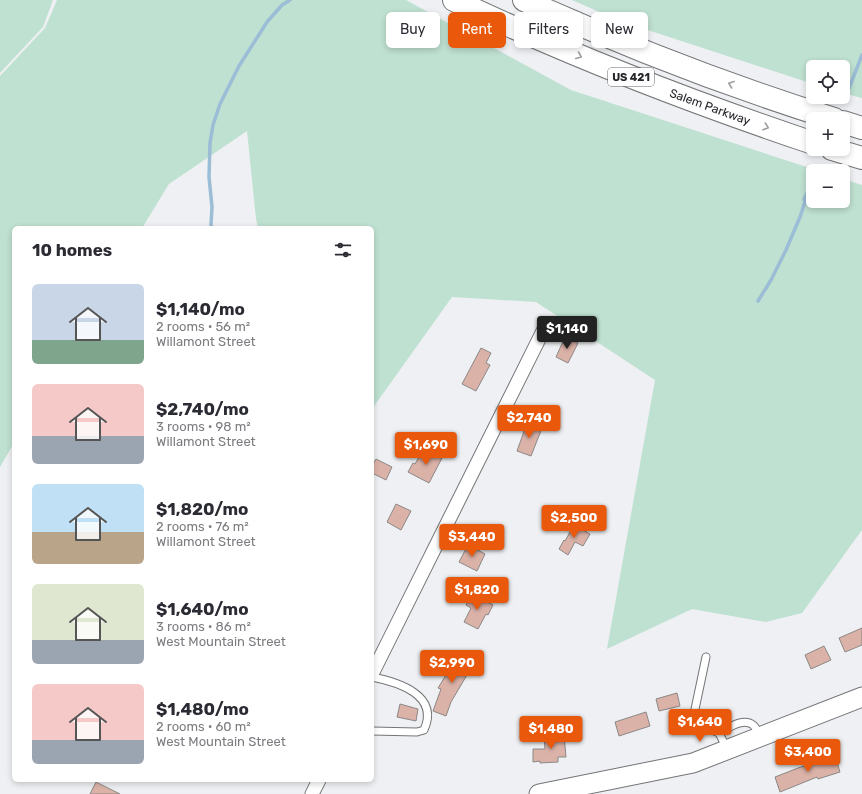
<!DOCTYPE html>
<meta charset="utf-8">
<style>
:root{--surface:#fff;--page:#f7f7f7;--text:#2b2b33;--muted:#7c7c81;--accent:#ea580c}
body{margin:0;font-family:Rubik,sans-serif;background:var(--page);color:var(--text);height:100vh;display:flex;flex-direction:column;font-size:15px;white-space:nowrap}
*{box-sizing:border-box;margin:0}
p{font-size:13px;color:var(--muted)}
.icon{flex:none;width:22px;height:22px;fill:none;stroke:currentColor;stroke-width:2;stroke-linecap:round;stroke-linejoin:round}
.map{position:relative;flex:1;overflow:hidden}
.sheet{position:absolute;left:12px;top:226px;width:362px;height:556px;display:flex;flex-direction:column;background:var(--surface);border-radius:6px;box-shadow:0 2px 6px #0003}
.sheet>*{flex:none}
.guide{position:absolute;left:386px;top:12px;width:380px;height:36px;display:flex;gap:8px}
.controls{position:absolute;left:806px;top:60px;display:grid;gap:8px}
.controls a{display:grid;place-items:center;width:44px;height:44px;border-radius:6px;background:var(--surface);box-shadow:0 2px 6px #0003;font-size:20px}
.price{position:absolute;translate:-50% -34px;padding:0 9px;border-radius:4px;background:var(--accent);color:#fff;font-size:13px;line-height:26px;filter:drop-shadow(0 1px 2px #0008)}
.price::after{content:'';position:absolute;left:50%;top:24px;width:12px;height:9px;margin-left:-6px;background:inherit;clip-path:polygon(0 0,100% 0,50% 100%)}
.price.on{background:#222;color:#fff}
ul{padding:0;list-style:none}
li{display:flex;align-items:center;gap:12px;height:100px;padding:0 20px}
li span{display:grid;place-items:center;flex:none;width:112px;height:80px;border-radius:6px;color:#555}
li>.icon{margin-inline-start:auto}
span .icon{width:48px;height:48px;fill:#fffc;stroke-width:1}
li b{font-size:17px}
h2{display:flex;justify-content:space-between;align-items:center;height:48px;padding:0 20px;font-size:17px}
.chip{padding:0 14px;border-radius:6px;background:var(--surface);box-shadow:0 2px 6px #0003;font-size:14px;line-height:36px}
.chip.on{background:var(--accent);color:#fff}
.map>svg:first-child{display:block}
.green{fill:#bfe1d1}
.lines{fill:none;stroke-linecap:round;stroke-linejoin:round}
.stream{stroke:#9bbdd6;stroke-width:3.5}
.building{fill:#dbb2a8;stroke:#8b8887}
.service-casing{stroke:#747577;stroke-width:9}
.minor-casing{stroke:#747577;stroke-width:15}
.secondary-casing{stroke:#747577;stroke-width:21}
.motorway-casing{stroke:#747577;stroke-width:24}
.service{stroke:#fff;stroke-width:7}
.minor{stroke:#fff;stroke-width:13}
.secondary{stroke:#fff;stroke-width:19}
.motorway{stroke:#fff;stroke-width:22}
.oneway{stroke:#9c9d9d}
.labels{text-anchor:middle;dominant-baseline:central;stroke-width:3.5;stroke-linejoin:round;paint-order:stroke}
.shield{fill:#fdfdff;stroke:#656667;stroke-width:1}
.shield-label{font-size:11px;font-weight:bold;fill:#242526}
.street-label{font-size:12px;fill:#242526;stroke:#fdfdff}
</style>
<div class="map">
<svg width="862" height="794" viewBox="0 0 862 794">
<rect width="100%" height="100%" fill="#eff0f3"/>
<g class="green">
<polygon points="0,0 53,0 43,27 0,73"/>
<polygon points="57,0 406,0 571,90 819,171 813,171 813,201 843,201 843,179 862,185 862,530 802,613 766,622 692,609 607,649 655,380 536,302 452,297 372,409 372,228 258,228 256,219 247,131 169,184 142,228 14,228 14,443 0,467 0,76 45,28"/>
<polygon points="572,0 862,0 862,98 843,93 843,67 813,67 813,84 620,21"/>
</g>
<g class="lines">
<g class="stream">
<polyline points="848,91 862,55"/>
<polyline points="212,228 211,225 212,207 209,177 210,143 213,125 220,104 239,66 267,22 282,5 290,0"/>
<polyline points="758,301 771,280 786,250 800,217 805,202 804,199 808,191 813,176"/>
</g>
</g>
<g class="building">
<polygon points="565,337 578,343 568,363 556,357"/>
<polygon points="481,348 491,353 486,363 490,365 476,391 462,384"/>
<polygon points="527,423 542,428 531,456 517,451"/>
<polygon points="424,448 442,458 429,483 408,472 413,463 415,464"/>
<polygon points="376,459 392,467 386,480 372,473 372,466"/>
<polygon points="396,504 411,511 401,530 387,522"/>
<polygon points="574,525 590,534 583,546 575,542 568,555 559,549 564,540 565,541"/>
<polygon points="468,545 485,554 477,571 459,562"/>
<polygon points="472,594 493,605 488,615 486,614 478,629 464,622 471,608 466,605"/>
<polygon points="862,628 862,645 845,652 839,638"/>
<polygon points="824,646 831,660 811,669 805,655"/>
<polygon points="459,654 474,663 451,702 446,716 433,711 441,689 438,688"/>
<polygon points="677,693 680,706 659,711 656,699"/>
<polygon points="400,704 418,709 416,721 397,717"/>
<polygon points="646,712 650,726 619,736 615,722"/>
<polygon points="564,735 566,757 558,757 558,762 540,763 540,761 533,762 533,749 545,749 544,736"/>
<polygon points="835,756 840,772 818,779 817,777 780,792 775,777 798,768"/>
<polygon points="96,782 120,794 90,794"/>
</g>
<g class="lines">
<defs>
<g id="service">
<path d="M706,657L694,714C701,728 706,727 719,733L727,749"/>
<path d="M372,677C398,682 440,695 424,730L417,732L372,731"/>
<path d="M719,733C728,728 744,717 753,725C756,727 758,733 760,736"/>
</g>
<g id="minor">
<polyline points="372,674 545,327"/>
<polyline points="312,794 319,780"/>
</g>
<polyline id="secondary" points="539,794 693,763 862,697"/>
<g id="motorway">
<path d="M454,0C571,56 691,102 813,143"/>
<path d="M524,0C625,46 729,86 834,119"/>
<polyline points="843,122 862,128"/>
<polyline points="832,149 862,158"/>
</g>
</defs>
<use href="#service" class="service-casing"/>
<use href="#minor" class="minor-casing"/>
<use href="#secondary" class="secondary-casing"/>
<use href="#motorway" class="motorway-casing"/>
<use href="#service" class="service"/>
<use href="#minor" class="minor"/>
<use href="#secondary" class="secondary"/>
<use href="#motorway" class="motorway"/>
</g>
<defs><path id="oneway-chevron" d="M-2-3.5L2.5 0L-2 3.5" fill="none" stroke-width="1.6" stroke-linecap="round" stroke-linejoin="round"/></defs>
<g class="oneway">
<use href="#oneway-chevron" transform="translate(579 56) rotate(23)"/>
<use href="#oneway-chevron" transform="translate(731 84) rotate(-160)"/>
<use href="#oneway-chevron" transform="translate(766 127) rotate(19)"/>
</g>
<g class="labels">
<rect class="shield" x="608" y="68" width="46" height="18" rx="3"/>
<g class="shield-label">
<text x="631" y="77">US 421</text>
</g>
<g class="street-label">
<text transform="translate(710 107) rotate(20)">Salem Parkway</text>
</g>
</g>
</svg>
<div class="controls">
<a><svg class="icon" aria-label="locate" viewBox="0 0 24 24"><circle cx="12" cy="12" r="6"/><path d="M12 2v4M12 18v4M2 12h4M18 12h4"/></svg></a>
<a>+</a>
<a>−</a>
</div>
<b class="price on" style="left:567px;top:350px">$1,140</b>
<b class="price" style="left:529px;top:439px">$2,740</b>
<b class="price" style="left:426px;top:466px">$1,690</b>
<b class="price" style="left:574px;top:539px">$2,500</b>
<b class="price" style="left:472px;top:558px">$3,440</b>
<b class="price" style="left:477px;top:611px">$1,820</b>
<b class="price" style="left:452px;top:684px">$2,990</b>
<b class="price" style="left:700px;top:743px">$1,640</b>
<b class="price" style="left:551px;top:750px">$1,480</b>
<b class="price" style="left:808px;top:773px">$3,400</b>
<div class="guide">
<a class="chip">Buy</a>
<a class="chip on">Rent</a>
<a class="chip">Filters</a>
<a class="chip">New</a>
</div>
<section class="sheet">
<h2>10 homes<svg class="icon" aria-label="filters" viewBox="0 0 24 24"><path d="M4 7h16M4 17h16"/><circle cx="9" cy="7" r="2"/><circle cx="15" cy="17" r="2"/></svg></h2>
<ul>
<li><span style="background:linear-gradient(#c9d6e8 70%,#7fa58c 0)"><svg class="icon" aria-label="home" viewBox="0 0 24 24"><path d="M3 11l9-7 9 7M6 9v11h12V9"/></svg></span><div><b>$1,140/mo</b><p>2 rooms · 56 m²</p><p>Willamont Street</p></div></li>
<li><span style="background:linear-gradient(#f6c9c9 65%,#9aa5b1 0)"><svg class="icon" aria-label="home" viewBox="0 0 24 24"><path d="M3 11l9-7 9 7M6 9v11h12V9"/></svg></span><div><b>$2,740/mo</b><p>3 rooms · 98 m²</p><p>Willamont Street</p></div></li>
<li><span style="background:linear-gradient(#bfe0f5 60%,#b9a48a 0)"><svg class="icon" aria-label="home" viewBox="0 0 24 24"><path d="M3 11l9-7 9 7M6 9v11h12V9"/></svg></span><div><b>$1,820/mo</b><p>2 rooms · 76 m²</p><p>Willamont Street</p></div></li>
<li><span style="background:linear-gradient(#dfe7d0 70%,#9aa5b1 0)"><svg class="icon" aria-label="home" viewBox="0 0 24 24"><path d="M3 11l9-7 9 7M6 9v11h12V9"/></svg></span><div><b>$1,640/mo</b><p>3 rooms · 86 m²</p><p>West Mountain Street</p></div></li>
<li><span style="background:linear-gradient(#f6c9c9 70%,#9aa5b1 0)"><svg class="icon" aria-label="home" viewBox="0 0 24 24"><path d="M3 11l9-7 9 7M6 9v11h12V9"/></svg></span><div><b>$1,480/mo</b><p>2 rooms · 60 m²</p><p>West Mountain Street</p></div></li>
</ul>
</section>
</div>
